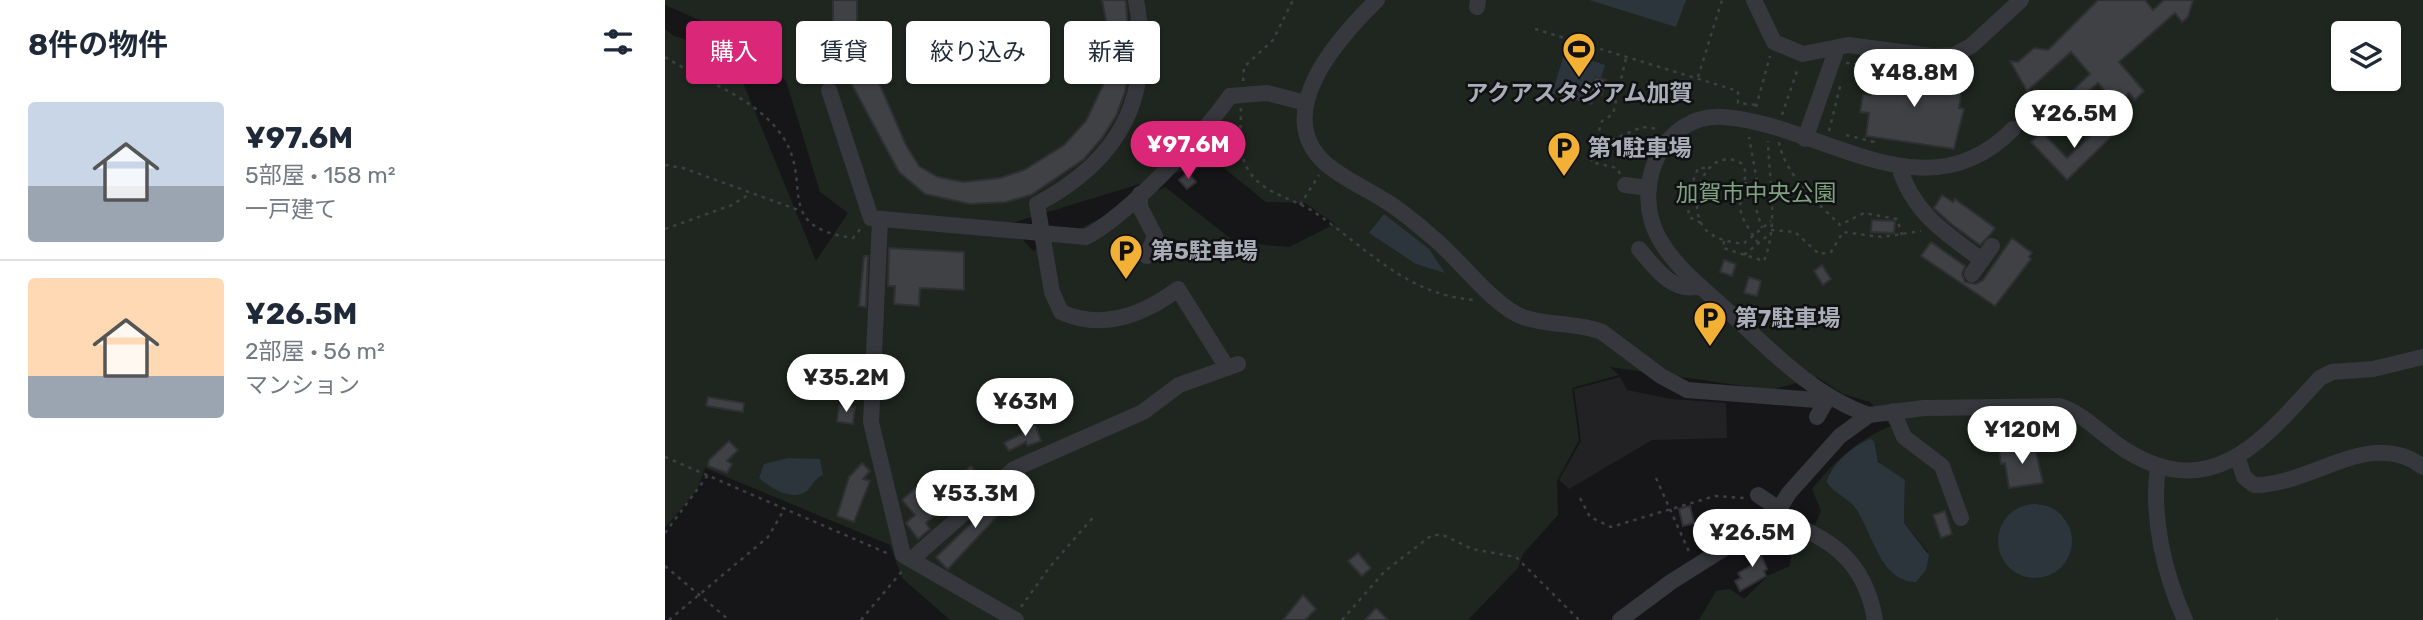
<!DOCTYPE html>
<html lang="ja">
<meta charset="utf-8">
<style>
:root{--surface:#fff;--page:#f2f2f3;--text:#1f2937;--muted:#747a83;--line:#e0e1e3;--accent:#db2777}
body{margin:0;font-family:Rubik,"Noto Sans JP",sans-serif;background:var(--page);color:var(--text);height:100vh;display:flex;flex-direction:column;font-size:26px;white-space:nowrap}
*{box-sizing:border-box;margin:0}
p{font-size:23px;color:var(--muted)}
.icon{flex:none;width:38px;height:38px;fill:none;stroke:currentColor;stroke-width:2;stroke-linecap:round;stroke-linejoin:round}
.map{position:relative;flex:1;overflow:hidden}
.side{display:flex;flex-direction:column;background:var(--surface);width:665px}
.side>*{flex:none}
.hud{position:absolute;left:21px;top:21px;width:665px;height:63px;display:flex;gap:14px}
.fabs{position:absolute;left:1666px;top:21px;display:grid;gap:14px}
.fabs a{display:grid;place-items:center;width:70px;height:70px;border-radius:7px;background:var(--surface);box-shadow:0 2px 5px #0004;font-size:35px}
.price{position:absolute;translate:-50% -60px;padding:0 16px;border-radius:24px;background:#fff;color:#222;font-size:23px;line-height:46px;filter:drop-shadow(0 2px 4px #0008)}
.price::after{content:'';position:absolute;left:50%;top:42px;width:21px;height:16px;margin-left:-10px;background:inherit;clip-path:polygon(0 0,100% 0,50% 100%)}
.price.current{background:var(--accent);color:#fff}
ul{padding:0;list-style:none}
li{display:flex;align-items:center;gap:21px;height:175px;padding:0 28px}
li+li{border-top:2px solid var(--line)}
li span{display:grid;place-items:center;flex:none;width:196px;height:140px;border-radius:7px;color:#555}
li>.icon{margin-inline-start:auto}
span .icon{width:84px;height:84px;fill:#fffc;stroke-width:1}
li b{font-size:30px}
h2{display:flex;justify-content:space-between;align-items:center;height:84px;padding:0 28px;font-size:30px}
.chip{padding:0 24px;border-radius:7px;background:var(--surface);box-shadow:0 2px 5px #0004;font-size:24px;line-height:63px}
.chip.current{background:var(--accent);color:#fff}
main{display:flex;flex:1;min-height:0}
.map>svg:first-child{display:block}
.built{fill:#222225}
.green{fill:#1e261f;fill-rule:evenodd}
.water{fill:#2c353c}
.building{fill:#404145;stroke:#303034;stroke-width:2}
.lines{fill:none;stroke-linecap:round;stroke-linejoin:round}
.path{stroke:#3d3f44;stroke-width:2.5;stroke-dasharray:3.5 5;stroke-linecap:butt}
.minor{stroke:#37383d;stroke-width:16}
.minor-bridge{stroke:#37383d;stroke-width:16}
.labels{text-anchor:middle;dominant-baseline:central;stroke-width:5;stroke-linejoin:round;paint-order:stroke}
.poi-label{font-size:23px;font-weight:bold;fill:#a8adb8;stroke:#111113;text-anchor:start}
.park-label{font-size:23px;fill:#7fa381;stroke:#111113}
</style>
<main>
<section class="side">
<h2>8件の物件<svg class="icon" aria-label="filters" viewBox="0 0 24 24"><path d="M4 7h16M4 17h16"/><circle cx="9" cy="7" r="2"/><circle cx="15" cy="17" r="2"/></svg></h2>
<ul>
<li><span style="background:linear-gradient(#c9d6e8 60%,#9aa5b1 0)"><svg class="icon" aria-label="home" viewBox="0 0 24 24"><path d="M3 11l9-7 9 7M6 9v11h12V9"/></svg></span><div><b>¥97.6M</b><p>5部屋 · 158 m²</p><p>一戸建て</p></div></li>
<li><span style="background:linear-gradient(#ffd9b3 70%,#9aa5b1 0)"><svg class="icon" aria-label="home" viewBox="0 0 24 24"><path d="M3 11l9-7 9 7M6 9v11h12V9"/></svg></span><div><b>¥26.5M</b><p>2部屋 · 56 m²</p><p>マンション</p></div></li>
</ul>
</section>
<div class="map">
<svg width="1758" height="620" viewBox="0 0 1758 620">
<rect width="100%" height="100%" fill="#161618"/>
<polygon class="built" points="955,377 962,390 1006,399 1061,403 1062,438 987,440 904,489 894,480 916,441 909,389"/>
<path class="green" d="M0,0H1758V620H1034L1051,591L1065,589L1079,599L1104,575L1125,566L1127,550L1142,542L1156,511L1147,489C1169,462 1193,439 1226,426L1205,402L1178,394L1152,377L1107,390L945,367L954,375L907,388L914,440L892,481L893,515L858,554L853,568L803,620H285L237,578L225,545L40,468L32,490L0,528V29L9,36L66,53L151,261L183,213L155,192L121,81L85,42L0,5ZM1678,33H1724V79H1678ZM550,161L601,202L640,203L670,224L624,247L570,242L500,187L368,251L344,224ZM1184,453L1211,456C1216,470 1231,472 1240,483L1239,523L1263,552L1261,570L1238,580C1210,559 1207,530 1188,505C1180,495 1172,484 1164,473ZM1375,504L1400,518C1410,539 1409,556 1389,569C1382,573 1377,577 1369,577C1359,577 1348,567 1340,562L1334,541L1350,510Z"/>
<g class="water">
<polygon points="924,0 1021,0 1011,27"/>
<polygon points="900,52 940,65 927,105 887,93"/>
<polygon points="719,214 764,249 780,273 751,264 704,233"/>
<path d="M1205,439L1209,441L1213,462L1240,480L1239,523L1264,555L1261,570L1251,582C1213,582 1207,526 1187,504C1179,496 1168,492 1162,482C1165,465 1189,445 1205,439Z"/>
<path d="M123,458L155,459L158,475C149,479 148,485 142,491C127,502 105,487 94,478L99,464Z"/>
<circle cx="1370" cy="541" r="37"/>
</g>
<g class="building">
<polygon points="168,0 192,0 192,32 241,145 254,166 273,177 298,182 335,178 359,170 399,145 421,121 439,83 442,26 437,0 460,0 461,3 465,65 460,92 451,116 437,138 419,159 366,195 341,202 305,204 260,194 234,172 178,68 168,43"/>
<polygon points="1433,0 1480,0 1488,10 1499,0 1528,0 1523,17 1517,22 1510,13 1454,62 1479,91 1470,100 1464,93 1452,105 1433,83 1412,101 1405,93 1425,74 1406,52 1362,91 1345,61 1353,62 1369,48 1383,50"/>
<polygon points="1210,69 1298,82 1294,108 1299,109 1289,149 1201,136 1204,113 1195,112 1198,94 1206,95"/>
<polygon points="930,77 941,80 937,95 925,91"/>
<polygon points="1439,123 1443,127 1446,123 1453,130 1402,180 1366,142 1377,132 1402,158"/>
<polygon points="523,172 531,182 522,189 514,180"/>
<polygon points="1277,195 1288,202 1290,199 1330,228 1324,236 1315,245 1285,223 1269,208"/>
<polygon points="1207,220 1230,221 1229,233 1206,232"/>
<polygon points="1347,238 1367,253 1364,257 1366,259 1330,306 1256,256 1266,242 1300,266 1297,274 1300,282 1311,284 1318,280"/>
<polygon points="224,248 299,252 299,290 255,288 254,306 229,304 230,286 223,286"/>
<polygon points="199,256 203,256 201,307 194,306"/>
<polygon points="1059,260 1071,264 1067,276 1055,272"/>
<polygon points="1157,265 1166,279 1158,285 1149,271"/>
<polygon points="1084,277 1096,281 1092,296 1079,293"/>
<polygon points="192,355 198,356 197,396 189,395"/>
<polygon points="43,397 79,403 78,412 41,406"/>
<polygon points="174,405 190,407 188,424 172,422"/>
<polygon points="370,424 376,441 362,446 361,442 344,451 339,443 358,433 356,429"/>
<polygon points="64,441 73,450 62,461 67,464 62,473 43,466 44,460"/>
<polygon points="1369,443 1378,483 1344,488 1340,463 1336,464 1334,450"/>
<polygon points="197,463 205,471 198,479 205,481 189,522 172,516 184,477"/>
<polygon points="306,466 319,482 308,491 303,486 261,523 265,529 253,539 241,523 250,515 237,500 250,488 263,503"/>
<polygon points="341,490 352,501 338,515 335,513 283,569 280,567 271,557"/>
<polygon points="1025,506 1029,523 1018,526 1014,509"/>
<polygon points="1280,511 1287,534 1276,538 1268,515"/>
<polygon points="1092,545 1102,569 1099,571 1101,576 1075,591 1070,581 1076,578 1073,573 1087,565 1080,550"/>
<polygon points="693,553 706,568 697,576 683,561"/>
<polygon points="638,595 651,609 640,620 618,620"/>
<polygon points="711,608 723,620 700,620"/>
</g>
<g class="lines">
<g class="path">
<polyline points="870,29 1073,91 1073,103 1092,105"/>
<path d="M0,57C36,80 84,95 112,129C154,179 102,226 188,238L197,227"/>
<polyline points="1181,63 1251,69"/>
<polyline points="1268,71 1292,73 1291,69"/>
<polyline points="1033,77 1057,0"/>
<polyline points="578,81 579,67 608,40 628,0"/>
<polyline points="1091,107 1105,56"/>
<path d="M576,108C576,129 572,153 584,171C599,195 630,198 652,214C704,250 742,295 810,300"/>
<polyline points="1117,115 1133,68"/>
<polyline points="1164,131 1176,83"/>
<polyline points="1181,135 1209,142 1208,145"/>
<path d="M1114,142C1120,175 1152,202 1175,225L1199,213L1232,219L1237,235"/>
<polyline points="929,147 937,121 948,114 961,58"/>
<polyline points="542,161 576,130"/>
<polyline points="0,165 18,168 136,211"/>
<polyline points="955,174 952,168 926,162 928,148 977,127 995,129"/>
<polyline points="1079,183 1092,185 1092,181 1084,137"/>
<polyline points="1092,185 1089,202 1097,228"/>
<polyline points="635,205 654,175"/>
<polyline points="1036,223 1024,217 1022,197 1033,168 1042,168"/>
<polyline points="0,229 67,205 86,193"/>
<polyline points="1106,230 1130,232 1154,254 1166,252 1178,232 1216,237 1256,231"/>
<path d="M1059,241L1058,248L1099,261C1114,223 1104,181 1103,141"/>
<path d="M1093,243C1069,206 1074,213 1081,172L1076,163C1038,143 1018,211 1043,232C1053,240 1066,242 1078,244L1106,221"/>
<polyline points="1079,255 1106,233"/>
<polyline points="0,457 224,554"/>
<polyline points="991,478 1025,554"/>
<polyline points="915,498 925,517 946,527 1050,496 1079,498"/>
<polyline points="0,533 43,475"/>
<polyline points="0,566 64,620"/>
<polyline points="356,607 384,568 430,515"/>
<polyline points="1611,619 1613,620"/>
<polyline points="4,620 103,537 120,508"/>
<polyline points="196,620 238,570"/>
<polyline points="677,620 720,571 767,535 778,535 807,549 851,557 914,620"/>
</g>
<g class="minor">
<path d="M471,0C489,95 457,159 372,204L387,292L396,312C438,331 478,315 513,289L561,366"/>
<path d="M712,0C674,37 605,113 660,163C677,178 700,188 719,200C736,210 751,223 766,236C792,256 829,307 858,317C883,326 912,322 937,332L996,376L1022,390L1151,400L1164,396L1152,417"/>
<polyline points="1089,0 1109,42 1138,54 1183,45 1267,56 1289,55 1306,46 1356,0"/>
<polyline points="812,7 813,0"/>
<path d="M164,90L206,218L421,237C463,215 537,136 565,96"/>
<polyline points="1140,139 1172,48"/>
<path d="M1234,166C1247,212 1280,233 1317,260"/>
<polyline points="960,185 984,188"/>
<polyline points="475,194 475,207 490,236 482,256"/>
<polyline points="215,219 206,422 238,555 351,620"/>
<path d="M974,249C990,268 1008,294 1035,286"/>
<polyline points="1307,274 1327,246"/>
<polyline points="1228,411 1239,437 1277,466 1296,518"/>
<path d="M1204,415C1149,396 1106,351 1064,312C1040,290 1011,268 995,240C965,190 995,113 1059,117C1159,125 1260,219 1348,129"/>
<path d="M1573,459L1579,477L1589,485C1646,486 1706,426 1758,467"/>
<path d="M1493,466C1486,518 1499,573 1520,620"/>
<polyline points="1093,495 1114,509"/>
<path d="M1109,517C1163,536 1200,559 1210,620"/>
<polyline points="247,559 349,469 478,412 514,385 573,364"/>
<path d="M955,620L1006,582L1109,517L1124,493L1175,436L1204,415L1259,408L1395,406C1420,414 1440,438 1462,451C1550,505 1601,436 1655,378L1667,372L1708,369L1758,357"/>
</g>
<polyline class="minor-bridge" points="565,96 602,93 641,103"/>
</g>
<defs>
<symbol id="stadium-pin" viewBox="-11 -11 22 30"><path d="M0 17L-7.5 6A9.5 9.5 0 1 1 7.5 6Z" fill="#f2b134" stroke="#111113"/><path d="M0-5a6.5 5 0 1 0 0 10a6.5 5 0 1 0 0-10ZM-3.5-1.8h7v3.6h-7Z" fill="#111"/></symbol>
<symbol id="parking-pin" viewBox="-11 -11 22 30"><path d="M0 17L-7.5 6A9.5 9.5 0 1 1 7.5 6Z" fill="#f2b134" stroke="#111113"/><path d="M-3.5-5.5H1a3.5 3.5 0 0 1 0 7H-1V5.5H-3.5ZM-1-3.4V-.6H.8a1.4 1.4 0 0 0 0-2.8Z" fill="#111"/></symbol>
</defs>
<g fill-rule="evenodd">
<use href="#stadium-pin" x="895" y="30" width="38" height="52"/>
<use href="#parking-pin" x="880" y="129" width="38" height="52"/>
<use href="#parking-pin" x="442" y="232" width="38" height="52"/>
<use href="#parking-pin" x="1026" y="299" width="38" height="52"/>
</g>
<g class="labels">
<g class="poi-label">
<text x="914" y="93" text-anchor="middle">アクアスタジアム加賀</text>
<text x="923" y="148">第1駐車場</text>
<text x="486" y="251">第5駐車場</text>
<text x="1070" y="318">第7駐車場</text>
</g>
<g class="park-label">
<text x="1091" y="193">加賀市中央公園</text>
</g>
</g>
</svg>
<div class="fabs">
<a><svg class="icon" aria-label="layers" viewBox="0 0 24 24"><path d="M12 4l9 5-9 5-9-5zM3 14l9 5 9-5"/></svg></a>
</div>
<b class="price" style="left:1249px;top:109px">¥48.8M</b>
<b class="price" style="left:1409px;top:150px">¥26.5M</b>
<b class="price current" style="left:523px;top:181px">¥97.6M</b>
<b class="price" style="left:181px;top:414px">¥35.2M</b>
<b class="price" style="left:360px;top:438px">¥63M</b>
<b class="price" style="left:1357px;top:466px">¥120M</b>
<b class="price" style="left:310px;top:530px">¥53.3M</b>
<b class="price" style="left:1087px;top:569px">¥26.5M</b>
<div class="hud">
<a class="chip current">購入</a>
<a class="chip">賃貸</a>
<a class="chip">絞り込み</a>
<a class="chip">新着</a>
</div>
</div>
</main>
